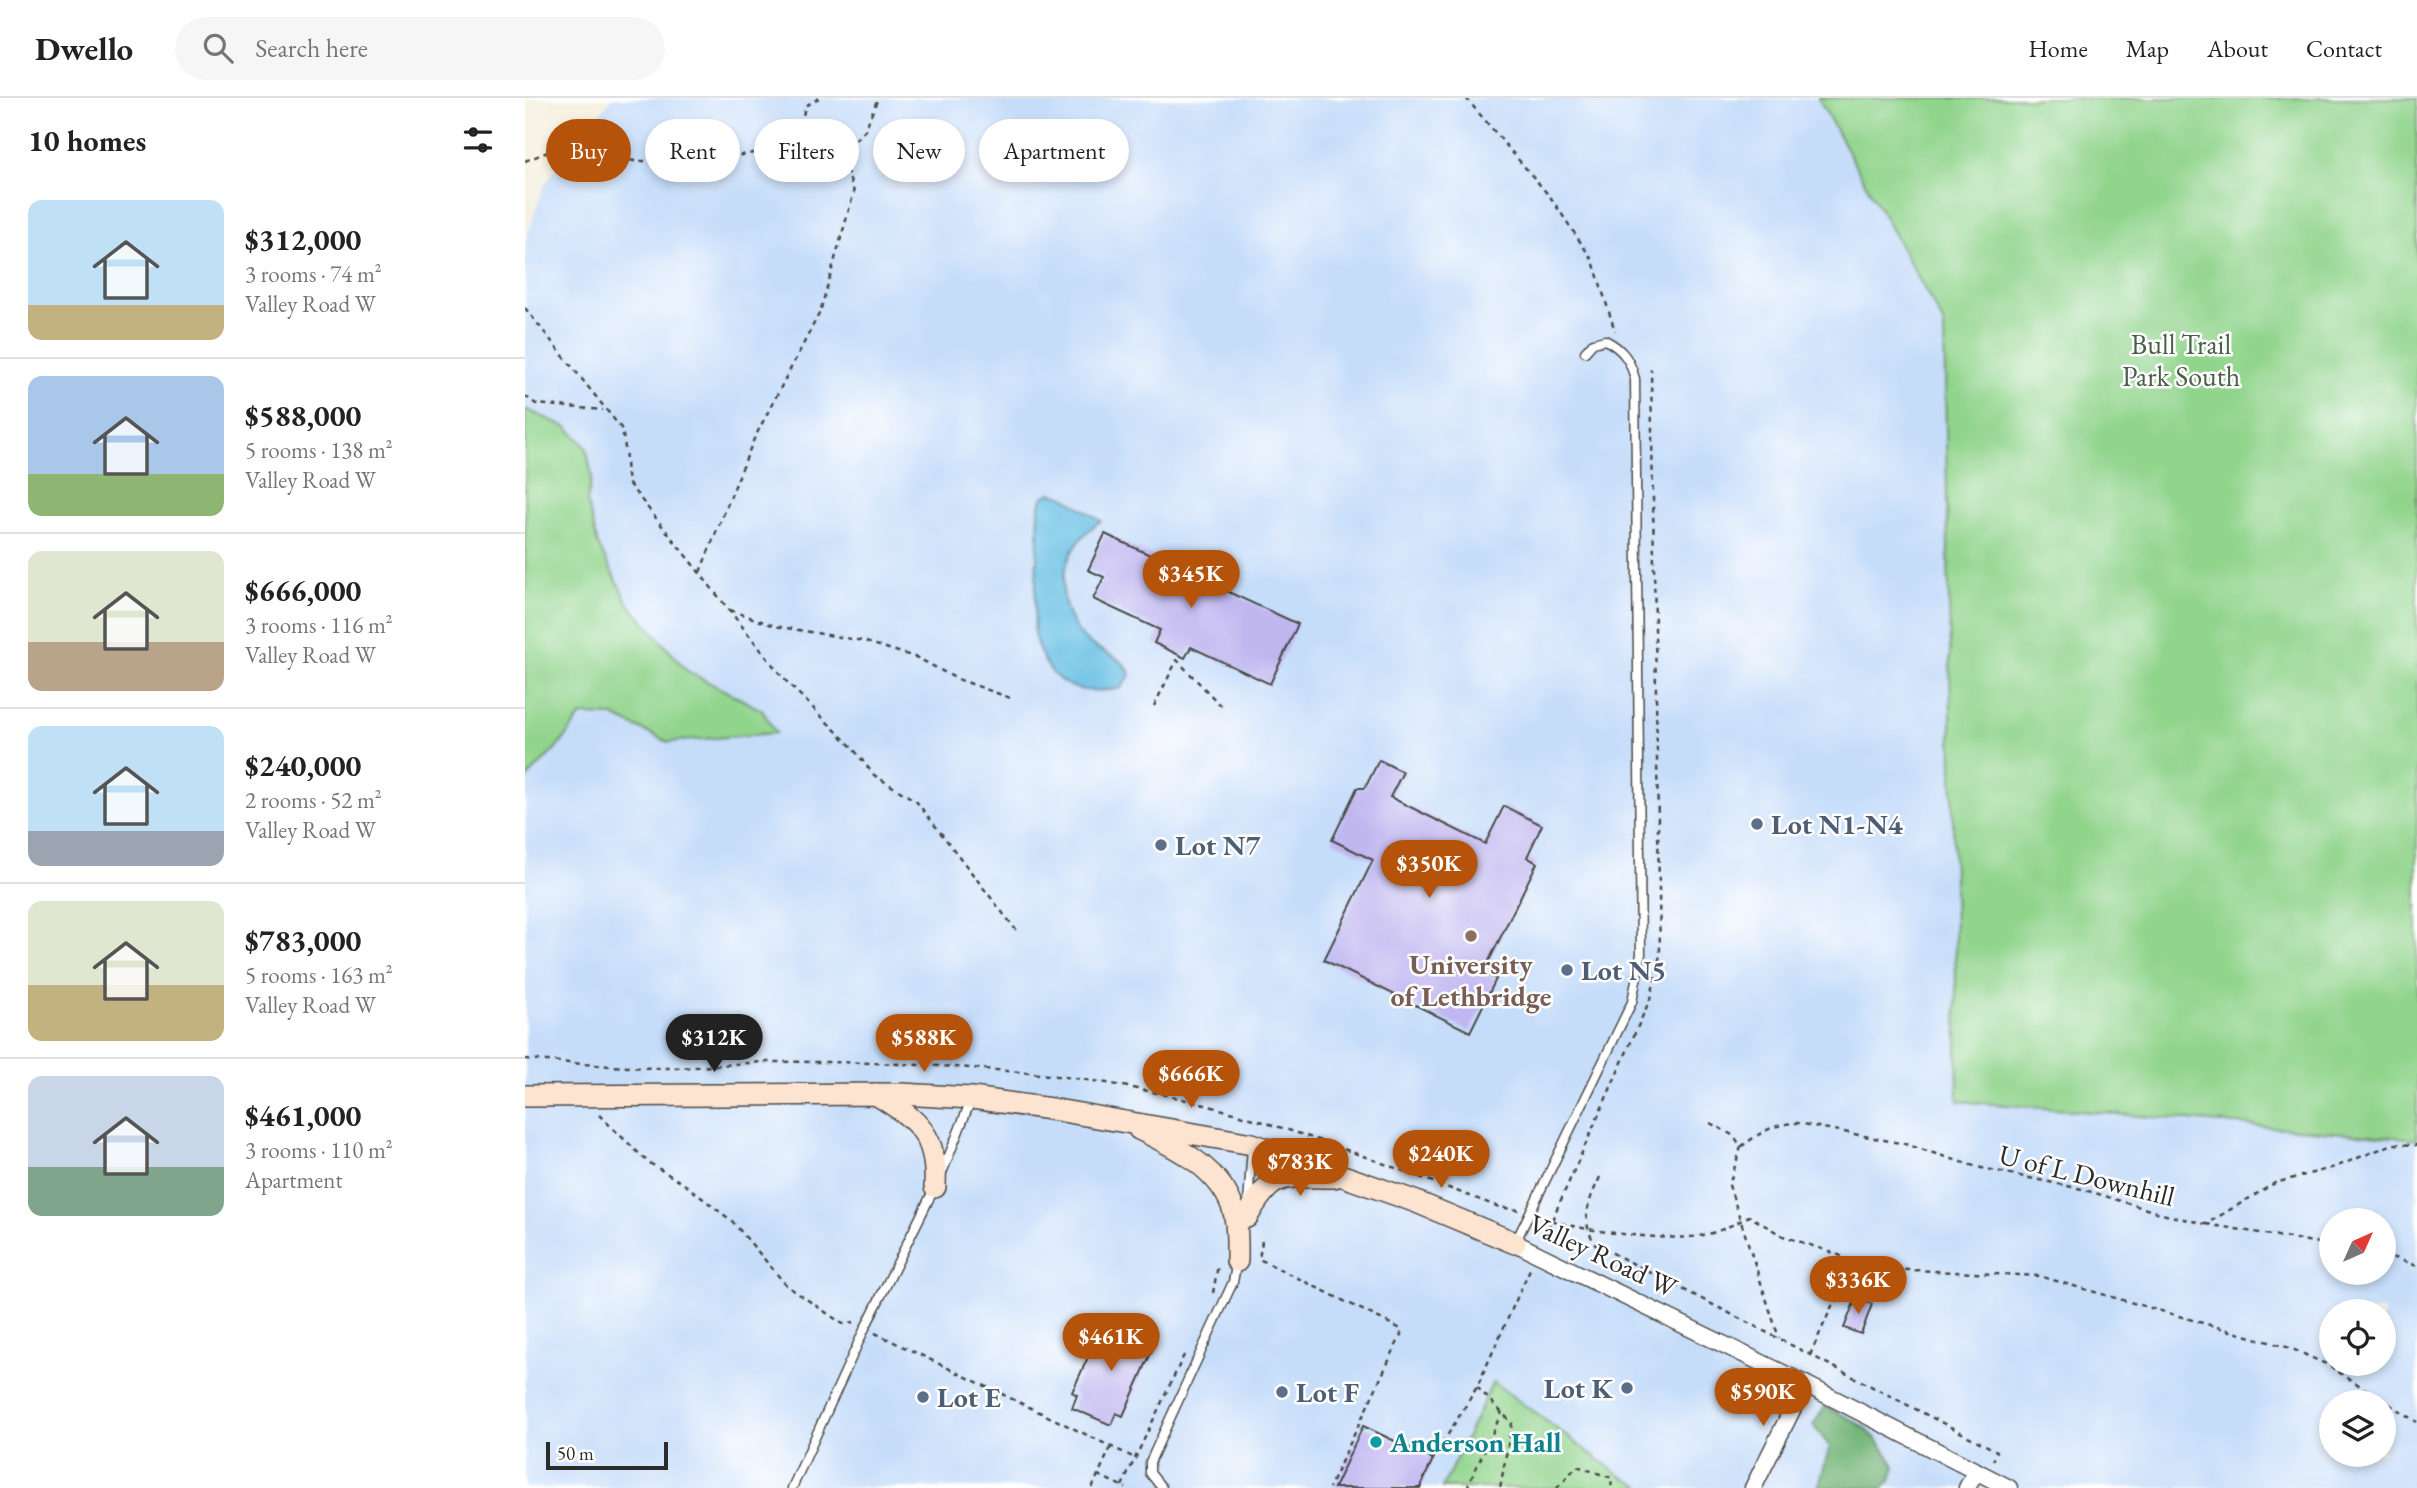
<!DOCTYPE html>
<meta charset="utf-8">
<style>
:root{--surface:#fff;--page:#f6f6f6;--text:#222;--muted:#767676;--line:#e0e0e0;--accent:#b45309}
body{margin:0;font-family:"EB Garamond",serif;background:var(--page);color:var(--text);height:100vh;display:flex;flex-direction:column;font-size:26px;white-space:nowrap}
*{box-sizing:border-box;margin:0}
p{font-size:23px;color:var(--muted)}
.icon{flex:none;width:38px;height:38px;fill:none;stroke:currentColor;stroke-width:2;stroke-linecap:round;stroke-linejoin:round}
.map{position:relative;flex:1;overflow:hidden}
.details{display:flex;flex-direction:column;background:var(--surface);width:525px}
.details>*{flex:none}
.guide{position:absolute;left:21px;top:21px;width:665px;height:63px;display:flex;gap:14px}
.needle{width:46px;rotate:45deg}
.tools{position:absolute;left:1794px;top:1110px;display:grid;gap:14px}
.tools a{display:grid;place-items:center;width:77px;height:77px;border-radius:50%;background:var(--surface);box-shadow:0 4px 10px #0003;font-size:35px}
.scale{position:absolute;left:21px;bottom:18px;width:122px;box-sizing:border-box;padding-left:7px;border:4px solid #2b2b2b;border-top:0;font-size:19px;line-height:24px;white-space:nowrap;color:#2b2b2b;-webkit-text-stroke:5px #fff;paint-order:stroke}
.price{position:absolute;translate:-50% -60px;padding:0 16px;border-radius:24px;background:var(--accent);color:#fff;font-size:23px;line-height:46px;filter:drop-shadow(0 2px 4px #0008)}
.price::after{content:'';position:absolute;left:50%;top:42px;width:21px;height:16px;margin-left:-10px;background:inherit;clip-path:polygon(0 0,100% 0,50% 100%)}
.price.selected{background:#222;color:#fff}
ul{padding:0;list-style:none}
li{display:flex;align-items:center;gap:21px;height:175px;padding:0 28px}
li+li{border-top:2px solid var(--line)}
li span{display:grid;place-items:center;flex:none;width:196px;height:140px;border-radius:14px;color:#555}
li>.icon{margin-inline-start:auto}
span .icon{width:84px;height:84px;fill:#fffc;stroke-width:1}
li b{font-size:30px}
h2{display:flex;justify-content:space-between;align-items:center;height:84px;padding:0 28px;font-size:30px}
.pill{padding:0 24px;border-radius:32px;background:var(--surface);box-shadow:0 4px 10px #0003;font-size:24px;line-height:63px}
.pill.selected{background:var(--accent);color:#fff}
header{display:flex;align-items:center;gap:42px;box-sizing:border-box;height:98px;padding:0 35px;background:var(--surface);border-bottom:2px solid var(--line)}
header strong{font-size:33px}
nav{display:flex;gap:38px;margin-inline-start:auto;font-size:24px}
.search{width:490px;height:63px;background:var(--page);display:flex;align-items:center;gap:18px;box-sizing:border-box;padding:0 24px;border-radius:38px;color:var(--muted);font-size:26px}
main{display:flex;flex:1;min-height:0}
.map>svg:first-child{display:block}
.built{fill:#c6ddf9;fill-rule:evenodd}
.green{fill:#91d48c;stroke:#5e805c;stroke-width:2}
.forest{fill:#74b678;stroke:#507052;stroke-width:2}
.water{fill:#66bfe3;stroke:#487587;stroke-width:2}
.building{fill:#c1b7f0}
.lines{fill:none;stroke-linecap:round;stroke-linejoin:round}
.lane-casing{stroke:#494846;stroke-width:11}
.street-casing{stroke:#494846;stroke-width:19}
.secondary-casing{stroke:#494846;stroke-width:24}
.path{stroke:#494846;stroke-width:2.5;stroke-dasharray:5 5;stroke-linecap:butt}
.lane{stroke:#fff;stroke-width:8}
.street{stroke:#fff;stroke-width:16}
.secondary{stroke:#fde4d1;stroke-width:21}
.service-dot{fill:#5c6f8a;stroke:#fff;stroke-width:2.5}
.education-dot{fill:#8d6e63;stroke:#fff;stroke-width:2.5}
.culture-dot{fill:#0f9aa8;stroke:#fff;stroke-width:2.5}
.labels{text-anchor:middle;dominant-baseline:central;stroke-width:5;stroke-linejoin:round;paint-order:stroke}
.park-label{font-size:28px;fill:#4a5e48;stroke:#fff}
.service-label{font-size:28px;font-weight:bold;fill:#4e5e75;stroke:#fff;text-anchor:start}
.education-label{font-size:28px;font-weight:bold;fill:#785e54;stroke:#fff}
.street-label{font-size:28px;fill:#2b2b2b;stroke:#fff}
.culture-label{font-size:28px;font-weight:bold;fill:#0d838f;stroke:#fff;text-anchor:start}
</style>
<header>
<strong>Dwello</strong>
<div class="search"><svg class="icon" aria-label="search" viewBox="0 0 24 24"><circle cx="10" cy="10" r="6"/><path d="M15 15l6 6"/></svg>Search here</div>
<nav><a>Home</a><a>Map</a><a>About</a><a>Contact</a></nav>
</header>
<main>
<section class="details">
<h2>10 homes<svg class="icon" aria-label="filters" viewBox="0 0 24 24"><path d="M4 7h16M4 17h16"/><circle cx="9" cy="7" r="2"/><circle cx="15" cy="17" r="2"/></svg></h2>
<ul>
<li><span style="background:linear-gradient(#bfe0f5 75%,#c2b280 0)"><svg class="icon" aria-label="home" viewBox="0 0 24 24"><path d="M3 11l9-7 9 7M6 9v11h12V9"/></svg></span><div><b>$312,000</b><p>3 rooms · 74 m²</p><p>Valley Road W</p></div></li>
<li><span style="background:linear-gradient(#a9c7e8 70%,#8fb573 0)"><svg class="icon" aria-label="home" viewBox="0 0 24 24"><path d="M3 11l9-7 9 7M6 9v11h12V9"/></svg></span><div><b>$588,000</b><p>5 rooms · 138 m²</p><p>Valley Road W</p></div></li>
<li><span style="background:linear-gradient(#dfe7d0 65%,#b9a48a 0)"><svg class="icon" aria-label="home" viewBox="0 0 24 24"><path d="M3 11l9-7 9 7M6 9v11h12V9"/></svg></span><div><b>$666,000</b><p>3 rooms · 116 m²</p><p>Valley Road W</p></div></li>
<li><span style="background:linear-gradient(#bfe0f5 75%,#9aa5b1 0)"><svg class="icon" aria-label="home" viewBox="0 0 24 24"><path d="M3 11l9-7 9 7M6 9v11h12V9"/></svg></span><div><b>$240,000</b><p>2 rooms · 52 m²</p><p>Valley Road W</p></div></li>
<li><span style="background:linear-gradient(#dfe7d0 60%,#c2b280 0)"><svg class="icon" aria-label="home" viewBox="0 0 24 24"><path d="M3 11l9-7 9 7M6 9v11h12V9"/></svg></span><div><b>$783,000</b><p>5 rooms · 163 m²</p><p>Valley Road W</p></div></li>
<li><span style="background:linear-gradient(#c9d6e8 65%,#7fa58c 0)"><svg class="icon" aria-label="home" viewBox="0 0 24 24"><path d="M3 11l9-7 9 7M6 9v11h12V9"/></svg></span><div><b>$461,000</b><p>3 rooms · 110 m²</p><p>Apartment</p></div></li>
</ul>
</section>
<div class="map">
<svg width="1892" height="1390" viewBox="0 0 1892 1390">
<rect width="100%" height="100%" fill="#fff"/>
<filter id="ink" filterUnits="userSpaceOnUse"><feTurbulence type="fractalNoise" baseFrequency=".0143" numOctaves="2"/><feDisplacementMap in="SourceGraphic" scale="14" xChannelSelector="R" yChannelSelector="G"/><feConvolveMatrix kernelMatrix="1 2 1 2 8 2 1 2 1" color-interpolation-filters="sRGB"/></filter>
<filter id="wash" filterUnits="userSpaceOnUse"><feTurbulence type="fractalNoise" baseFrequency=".00686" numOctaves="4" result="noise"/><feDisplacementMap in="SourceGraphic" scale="28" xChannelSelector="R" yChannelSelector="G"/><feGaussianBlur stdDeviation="1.57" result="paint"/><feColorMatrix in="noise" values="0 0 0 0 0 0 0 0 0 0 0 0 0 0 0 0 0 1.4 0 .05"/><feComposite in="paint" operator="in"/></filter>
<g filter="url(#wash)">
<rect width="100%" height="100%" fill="#f4eedc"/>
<path class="built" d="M87,0H1330L1892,555V1390H0V144L19,87ZM1806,1122H1858V1174H1806ZM1806,1213H1858V1265H1806ZM1806,1304H1858V1356H1806Z"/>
<g class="green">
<polygon points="1293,0 1892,0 1892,1041 1433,1003 1419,226"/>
<polygon points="0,311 42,329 61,349 67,378 62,403 73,447 103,505 162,573 237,612 251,635 143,644 88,618 56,617 37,644 0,682"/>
<polygon points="968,1284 1096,1378 1118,1390 917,1390"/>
</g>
<path class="forest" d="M1300,1309C1335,1324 1351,1334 1370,1368L1366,1383L1358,1390H1293L1305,1349L1288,1327Z"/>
<path class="water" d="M525,395L538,398L576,423C535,449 524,503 559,541C573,555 601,558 605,577L596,590C547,600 522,584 509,536L514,410L517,400Z"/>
<g id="blocks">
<g class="building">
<circle cx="309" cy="41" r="12"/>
<polygon points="580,436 668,477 673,467 704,481 699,492 773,526 745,586 666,549 660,560 629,545 635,532 568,501 579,479 563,472"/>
<polygon points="854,662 878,674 865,699 960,746 979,708 1017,727 1002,759 1012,765 958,875 971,881 945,934 799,862 848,762 807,742 832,690 840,690"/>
<polygon points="1331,1200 1347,1206 1336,1236 1319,1230"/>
<polygon points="580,1222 630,1246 598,1318 591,1315 586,1327 547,1310 552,1297 547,1294"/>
<polygon points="838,1328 908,1361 895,1390 809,1390"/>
</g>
</g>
</g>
<g filter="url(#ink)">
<use href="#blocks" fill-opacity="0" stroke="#494846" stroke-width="2"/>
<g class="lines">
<defs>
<g id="lane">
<polyline points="417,1075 446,1002"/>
<polyline points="723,1106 727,1049"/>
<path d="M991,1143L1107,904L1116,856L1110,281C1105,262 1098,251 1080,242L1068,245L1060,254"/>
<polyline points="267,1390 340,1230 410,1089"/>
<polyline points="637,1390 625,1375 625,1364 708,1184 712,1163"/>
</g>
<g id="street">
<polyline points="990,1145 1280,1286 1484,1390"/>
<polyline points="1228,1390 1280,1286"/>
<polyline points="1442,1390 1451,1373"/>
</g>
<g id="secondary">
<path d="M351,996C393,1022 413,1037 410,1089"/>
<polyline points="0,998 376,996 447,1000 526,1011 727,1046 889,1103 990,1145"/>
<path d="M614,1031C651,1049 697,1071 709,1114C713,1130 712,1147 712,1163"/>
<path d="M722,1119C748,1072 758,1079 809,1079"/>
</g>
</defs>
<use href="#lane" class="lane-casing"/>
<use href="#street" class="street-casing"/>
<use href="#secondary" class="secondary-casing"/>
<g class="path">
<polyline points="294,0 280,8 275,33 292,49 316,56 340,32 353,0"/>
<polyline points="941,0 1026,100 1068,163 1090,233"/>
<polyline points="0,63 40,47 109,63 184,63 256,50 282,40"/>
<path d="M0,210L96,330C102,349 100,366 103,385L259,581L326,648L349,677L391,703L491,832"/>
<polyline points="0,298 11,306 78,312"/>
<polyline points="175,474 229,341 295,214 329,94 316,56"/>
<polyline points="205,512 250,528 338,543 393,560 430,580 488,601"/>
<polyline points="629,608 652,562 699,611"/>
<path d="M0,961C47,965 95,970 143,970C176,970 210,965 243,964C335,963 431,967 523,977C680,993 827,1054 974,1109L994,1112"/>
<polyline points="74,1017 123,1064 159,1086 207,1123 262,1188 318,1226 329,1224"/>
<polyline points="1185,1025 1209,1038 1216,1049 1204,1087 1254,1240"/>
<path d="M1216,1049C1234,1035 1250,1025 1273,1025L1380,1046L1452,1069L1557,1091L1641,1117L1681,1126L1750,1085L1810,1069L1868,1046L1892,1047"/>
<path d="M1075,1079C1063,1105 1055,1120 1070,1146L1472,1353L1468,1363"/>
<path d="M1017,1119C1046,1132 1142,1144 1174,1138C1192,1135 1208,1127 1224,1118L1258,1138L1309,1155L1344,1170L1514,1178L1765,1250L1801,1266L1892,1324"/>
<polyline points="1681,1126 1806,1147"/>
<polyline points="1019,1140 1126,899 1135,857 1126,271"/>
<polyline points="737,1143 734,1161 876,1231 876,1237 804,1390"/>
<polyline points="1858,1156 1892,1168"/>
<polyline points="688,1195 693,1167"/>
<polyline points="350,1235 612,1361"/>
<polyline points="1285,1257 1307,1208 1343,1171"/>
<polyline points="952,1289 987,1325 975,1390"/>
<polyline points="573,1377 601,1390"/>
<polyline points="597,1388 660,1255"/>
<polyline points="567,1390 586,1349"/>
<polyline points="895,1390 908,1361 952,1289 1005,1171"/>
<polyline points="942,1390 977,1314"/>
<polyline points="1032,1390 1052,1368 1087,1380 1086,1390"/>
</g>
<use href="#lane" class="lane"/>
<use href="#street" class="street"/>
<use href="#secondary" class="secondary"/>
</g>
</g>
<g class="service-dot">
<circle cx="1232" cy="726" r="7"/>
<circle cx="636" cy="747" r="7"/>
<circle cx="1042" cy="872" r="7"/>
<circle cx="1102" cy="1290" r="7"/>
<circle cx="757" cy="1294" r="7"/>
<circle cx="398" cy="1299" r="7"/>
</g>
<circle class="education-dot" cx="946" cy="838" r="7"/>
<circle class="culture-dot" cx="851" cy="1344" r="7"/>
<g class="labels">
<g class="park-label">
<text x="1656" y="246">Bull Trail<tspan x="1656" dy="32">Park South</tspan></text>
</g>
<g class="service-label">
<text x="1246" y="726">Lot N1-N4</text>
<text x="650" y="747">Lot N7</text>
<text x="1056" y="872">Lot N5</text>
<text x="1088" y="1290" text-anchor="end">Lot K</text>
<text x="771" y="1294">Lot F</text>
<text x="412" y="1299">Lot E</text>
</g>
<g class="education-label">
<text x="946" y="866">University<tspan x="946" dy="32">of Lethbridge</tspan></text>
</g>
<g class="street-label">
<text transform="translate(1562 1077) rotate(14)">U of L Downhill</text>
<text transform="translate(1078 1157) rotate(25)">Valley Road W</text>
</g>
<g class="culture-label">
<text x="865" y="1344">Anderson Hall</text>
</g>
</g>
</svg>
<div class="tools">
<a><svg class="needle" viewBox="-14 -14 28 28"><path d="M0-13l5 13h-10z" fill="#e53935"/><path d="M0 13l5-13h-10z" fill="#767676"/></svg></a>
<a><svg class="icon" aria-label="locate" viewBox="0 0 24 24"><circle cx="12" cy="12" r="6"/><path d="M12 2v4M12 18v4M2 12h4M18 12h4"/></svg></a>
<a><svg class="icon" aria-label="layers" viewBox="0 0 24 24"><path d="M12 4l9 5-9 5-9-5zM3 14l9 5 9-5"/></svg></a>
</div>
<div class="scale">50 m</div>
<b class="price" style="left:666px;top:512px">$345K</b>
<b class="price" style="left:904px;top:802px">$350K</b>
<b class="price selected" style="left:189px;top:976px">$312K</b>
<b class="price" style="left:399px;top:976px">$588K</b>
<b class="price" style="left:666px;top:1012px">$666K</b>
<b class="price" style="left:916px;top:1092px">$240K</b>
<b class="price" style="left:775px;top:1100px">$783K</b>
<b class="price" style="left:1333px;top:1218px">$336K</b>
<b class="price" style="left:586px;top:1275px">$461K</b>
<b class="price" style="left:1238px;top:1330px">$590K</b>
<div class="guide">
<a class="pill selected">Buy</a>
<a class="pill">Rent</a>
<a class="pill">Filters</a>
<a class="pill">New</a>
<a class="pill">Apartment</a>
</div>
</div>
</main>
